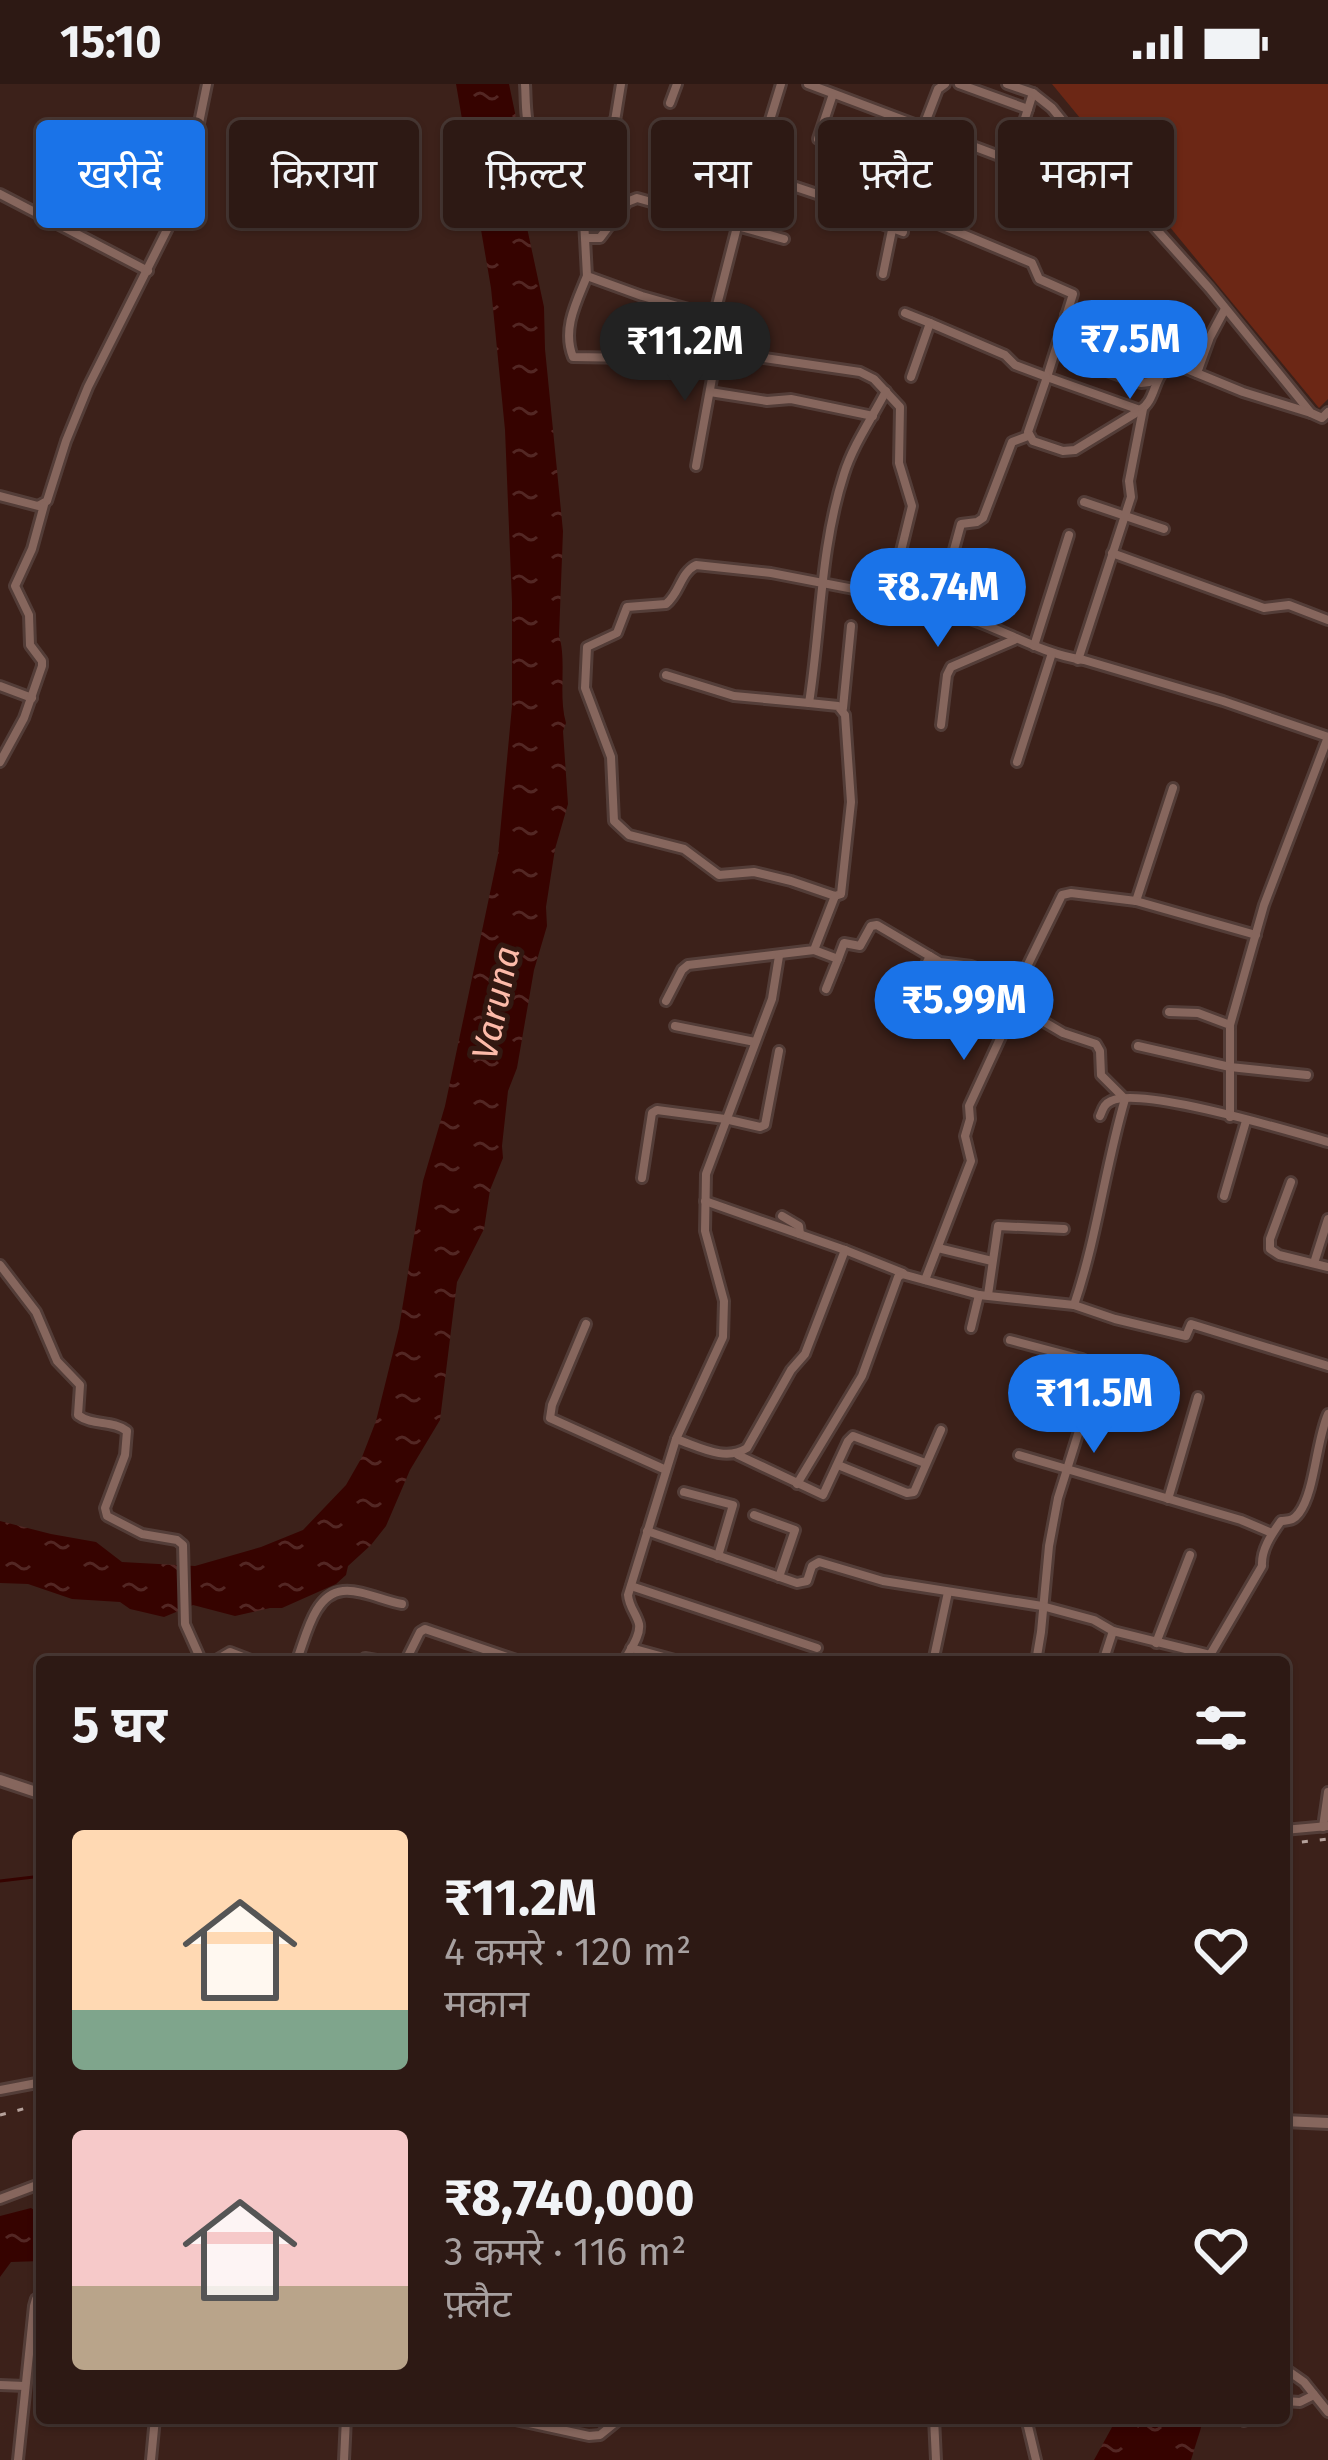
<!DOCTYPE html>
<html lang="hi">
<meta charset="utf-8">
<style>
:root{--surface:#2d1914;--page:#35221d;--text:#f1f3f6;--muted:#a7a0a0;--line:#483834;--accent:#1a73e8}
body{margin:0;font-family:"Fira Sans","Noto Sans Devanagari",sans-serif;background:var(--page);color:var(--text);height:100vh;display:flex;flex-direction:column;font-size:45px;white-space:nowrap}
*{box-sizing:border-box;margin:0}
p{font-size:39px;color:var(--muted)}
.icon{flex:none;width:66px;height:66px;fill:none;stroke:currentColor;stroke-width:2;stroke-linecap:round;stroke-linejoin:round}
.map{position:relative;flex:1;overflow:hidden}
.side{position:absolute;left:36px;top:1572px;width:1254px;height:768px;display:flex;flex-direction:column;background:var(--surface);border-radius:12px;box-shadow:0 3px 9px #0004,0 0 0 3px var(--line)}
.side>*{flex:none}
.top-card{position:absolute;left:36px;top:36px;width:1257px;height:108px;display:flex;gap:24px}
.price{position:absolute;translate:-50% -102px;padding:0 27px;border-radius:42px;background:var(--accent);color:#fff;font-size:39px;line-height:78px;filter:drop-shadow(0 3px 6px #0008)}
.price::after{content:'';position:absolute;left:50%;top:72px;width:36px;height:27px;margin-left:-18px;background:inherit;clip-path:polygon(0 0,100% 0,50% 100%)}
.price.on{background:#222;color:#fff}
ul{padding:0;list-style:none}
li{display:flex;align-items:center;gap:36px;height:300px;padding:0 36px}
li span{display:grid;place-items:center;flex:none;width:336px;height:240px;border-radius:12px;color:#555}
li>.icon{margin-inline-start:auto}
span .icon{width:144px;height:144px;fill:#fffc;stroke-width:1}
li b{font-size:51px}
h2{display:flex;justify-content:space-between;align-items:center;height:144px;padding:0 36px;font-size:51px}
.chip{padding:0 42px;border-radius:12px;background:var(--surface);box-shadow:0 3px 9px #0004,0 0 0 3px var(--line);font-size:42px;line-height:108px}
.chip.on{background:var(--accent);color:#fff}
.status{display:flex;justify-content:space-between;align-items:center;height:84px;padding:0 60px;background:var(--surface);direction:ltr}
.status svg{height:33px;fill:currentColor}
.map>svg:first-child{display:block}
.park{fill:#6c2715}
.water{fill:url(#water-ripples)}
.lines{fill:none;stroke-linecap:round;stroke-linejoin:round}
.stream{stroke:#360300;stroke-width:3}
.minor-casing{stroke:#533d38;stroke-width:14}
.tertiary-casing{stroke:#533d38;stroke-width:16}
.minor{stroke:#86665d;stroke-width:8}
.tertiary{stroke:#86665d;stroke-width:10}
.rail{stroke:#b5a19b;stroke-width:3;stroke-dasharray:6 12;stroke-linecap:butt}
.labels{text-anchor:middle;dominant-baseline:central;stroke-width:10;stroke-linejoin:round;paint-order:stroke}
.water-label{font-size:36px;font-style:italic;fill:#fcbaa9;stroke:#321811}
</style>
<div class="status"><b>15:10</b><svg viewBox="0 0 49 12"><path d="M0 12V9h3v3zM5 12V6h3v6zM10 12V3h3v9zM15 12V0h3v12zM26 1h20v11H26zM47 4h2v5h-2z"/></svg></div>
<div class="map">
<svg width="1328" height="2376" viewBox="0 0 1328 2376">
<defs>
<pattern id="water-ripples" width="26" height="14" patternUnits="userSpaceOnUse" patternTransform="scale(3)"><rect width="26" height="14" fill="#360300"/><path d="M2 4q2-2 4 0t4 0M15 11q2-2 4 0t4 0" fill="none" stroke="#532724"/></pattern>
</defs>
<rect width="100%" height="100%" fill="#3c211a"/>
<polygon class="park" points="1052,0 1328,0 1328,315 1319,324"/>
<g class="water">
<path d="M456,0H509L523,67L522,85L526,139L544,223L545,265L563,447L559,552C567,576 558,611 566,639L563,647L568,720L555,765L546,823L547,842L534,886L517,984L508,1007L502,1062L503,1074L490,1106L484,1145L457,1198L440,1336L410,1386L386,1442L371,1461L348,1482L346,1491L336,1500L282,1524H270L235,1532L193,1521L164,1533L130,1525L120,1518L72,1515L28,1500L0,1499V1437L51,1450L96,1458L122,1478L195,1482L261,1463L303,1446L346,1401L362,1373L376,1337L399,1244L423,1097L445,1022L498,771L512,622V518L505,346L491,204Z"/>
<polygon points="31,2124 42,2131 42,2177 11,2178 0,2193 0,2132"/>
<polygon points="1117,2334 1204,2334 1191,2376 1094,2376"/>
</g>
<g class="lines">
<polyline class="stream" points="0,1797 42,1792"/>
<defs>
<g id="minor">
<path d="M525,0C526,14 525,37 531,50C537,62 570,69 581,80L587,192L642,212L706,230L716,225L737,143L781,0"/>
<polyline points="808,0 1002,73 1015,66 1033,9"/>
<polyline points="959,0 1028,25"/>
<polyline points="1007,0 1033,9 1052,24 1094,76 1209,204 1311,329 1322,334 1328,328"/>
<polyline points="670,19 677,0"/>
<polyline points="923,44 938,5 945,0"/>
<polyline points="818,55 833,10"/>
<polyline points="664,59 871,128"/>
<polyline points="547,61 561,45 568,42 609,40 615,37 621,0"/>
<polyline points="855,70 888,84"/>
<polyline points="1011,70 1036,80"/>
<polyline points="0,110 148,187"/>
<polyline points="74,110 85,96 93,93 132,110 178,126"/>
<path d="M929,136L1032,179L1039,195L1073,210L1047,293L1140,326C1159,315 1151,285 1177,281L1243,308L1311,329"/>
<polyline points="903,148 871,136 871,128 909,39"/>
<polyline points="586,154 600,154 627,118 637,114 784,155"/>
<polyline points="883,190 892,146"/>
<path d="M587,192C576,219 562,245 573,273L636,274L666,259L677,256L717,267L860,288L874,295L900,323L899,379L912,422L890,512L771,489L696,481C680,489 680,509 666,520L627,523L617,549L587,563L585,604L611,673L614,737L629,751L684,765L719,791L754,788L791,797L835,812L841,810L851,718L845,631L838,622L809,619"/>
<polyline points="905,229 930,239 911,293"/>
<polyline points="1066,231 1159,265"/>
<polyline points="930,239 1005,271 1015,281 1047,293 1028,348 1033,357 1063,367 1075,366 1139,327"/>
<polyline points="699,262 706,230"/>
<polyline points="1092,282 1141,299 1149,298 1157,291"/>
<polyline points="1197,289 1210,253 1225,225"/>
<polyline points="710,308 767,317 791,315 873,332"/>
<polyline points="696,382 717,267"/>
<polyline points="0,412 38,422 47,417 66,357 88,303 184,112 207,0"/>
<polyline points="1084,418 1164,445"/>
<polyline points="1112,469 1264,524 1289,521 1328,536"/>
<polyline points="890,512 939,521 961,440 977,438 983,434 1012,358 1028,352"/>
<path d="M939,521L941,527C991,536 1033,569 1084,576L1223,617L1328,653"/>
<polyline points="1034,562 1069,451"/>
<polyline points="1078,576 1131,413 1129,397 1143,325"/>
<path d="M666,591L734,612L809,619C821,543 820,464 844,390C853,361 872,334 886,307"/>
<polyline points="0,602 32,614"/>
<polyline points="843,624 851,542"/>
<polyline points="941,641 947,591 951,583 1014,556"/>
<polyline points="0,678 24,634 42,582 42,577 30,561 29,531 15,502 32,465 44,421"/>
<polyline points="1017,678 1052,569"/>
<polyline points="1173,704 1136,817 1256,851"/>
<polyline points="814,866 838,875 826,905"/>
<polyline points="838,875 844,859 860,862 871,842 877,841 940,878 971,882 997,892 1013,911 1010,933 969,1022 970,1035 965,1052 971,1077 925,1196"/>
<polyline points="666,917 682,886 688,881 814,866 835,812"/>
<polyline points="903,927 930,872"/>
<polyline points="1169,928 1198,929 1230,941 1230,1033"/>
<polyline points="1230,941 1264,821 1328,653"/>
<polyline points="675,942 755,958"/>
<polyline points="1138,962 1230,983 1307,991"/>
<path d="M1100,1032C1103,1025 1104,1020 1111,1017C1141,1002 1290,1047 1328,1058"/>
<polyline points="642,1094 652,1029 657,1026 725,1035 760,1043 765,1041 779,967"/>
<polyline points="1291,1098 1270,1155 1270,1165 1279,1171 1328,1183"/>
<polyline points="1224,1112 1246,1037"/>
<polyline points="705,1117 845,1166 903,1189"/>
<polyline points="782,1132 799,1142 800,1150"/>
<polyline points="938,1164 992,1177"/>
<polyline points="1314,1179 1328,1135"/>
<path d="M0,1181L36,1228L57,1277L80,1301L78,1331C92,1342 113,1336 127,1347L125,1371L105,1424L107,1432L142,1450L177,1456L183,1461L185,1540L202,1578"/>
<polyline points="988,1211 998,1142 1064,1145"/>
<path d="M1074,1221C1097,1154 1105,1083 1125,1015L1101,991L1100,967L1096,960L1063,949L1046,939L1013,911L1062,811L1071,809L1136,817"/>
<polyline points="586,1240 552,1321 550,1334 666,1386"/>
<polyline points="971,1244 979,1211"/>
<polyline points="1010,1256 1082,1275 1099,1283 1058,1414 1049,1462 1041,1548 1036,1578"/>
<polyline points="1099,1283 1148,1296"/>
<path d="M676,1355C700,1363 725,1378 747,1364L791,1286L805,1270L845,1166"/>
<polyline points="738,1371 823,1411 848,1357 853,1352 925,1379"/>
<polyline points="1019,1371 1241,1436 1272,1449"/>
<polyline points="838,1381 907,1409 914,1408 941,1346"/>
<polyline points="797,1400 862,1292 898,1193 902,1190 979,1211 1074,1221 1115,1235 1186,1252 1191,1240 1328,1282"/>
<polyline points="684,1408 733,1421 718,1472"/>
<polyline points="1168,1415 1198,1313"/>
<polyline points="754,1431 795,1446 779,1493"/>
<path d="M647,1447L797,1499L807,1497L812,1482L819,1478L883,1497L1042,1522L1094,1536L1113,1547L1210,1571L1262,1482C1261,1466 1271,1451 1281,1437C1290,1436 1293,1437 1299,1429C1315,1408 1316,1357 1328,1330"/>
<polyline points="631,1502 817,1564"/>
<polyline points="1156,1559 1190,1471"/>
<polyline points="631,1564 682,1578"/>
<polyline points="213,1578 230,1568 256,1578"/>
<path d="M296,1578C306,1554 313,1510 343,1507C361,1505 384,1517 402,1520"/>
<polyline points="361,1578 365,1574 387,1578"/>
<polyline points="405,1578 420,1548 425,1545 522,1578"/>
<path d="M624,1578C629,1567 641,1552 639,1540C636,1529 629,1523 628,1511L676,1355L723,1253L724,1217L705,1147L706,1090L772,915L779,872"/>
<polyline points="933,1578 948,1508"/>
<polyline points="1103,1578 1113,1547"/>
<polyline points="1323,1743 1328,1708"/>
<polyline points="1284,1746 1328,1742"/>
<polyline points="0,2006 42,1998"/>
<polyline points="0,2115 42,2099"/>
<polyline points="1284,2284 1304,2298 1328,2328"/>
<polyline points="0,2301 25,2302"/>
<polyline points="1284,2317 1300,2318 1314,2311"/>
<polyline points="506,2334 589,2352 600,2351 621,2334"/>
<polyline points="934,2334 936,2376"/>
<polyline points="1026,2334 1036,2376"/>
<polyline points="1244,2337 1246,2334"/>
<polyline points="18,2376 34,2222 36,2215 42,2212"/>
<polyline points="151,2376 155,2334"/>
<polyline points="344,2376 346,2334"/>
</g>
<g id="tertiary">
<polyline points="0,1696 42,1710"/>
<polyline points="1284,2037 1328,2039"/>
</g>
</defs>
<use href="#minor" class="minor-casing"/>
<use href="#tertiary" class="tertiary-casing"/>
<use href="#minor" class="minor"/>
<use href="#tertiary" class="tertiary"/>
<g class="rail">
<polyline points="1284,1760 1328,1755"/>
<polyline points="0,2031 42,2020"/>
</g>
</g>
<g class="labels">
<g class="water-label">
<text transform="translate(496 919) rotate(-78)">Varuna</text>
</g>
</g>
</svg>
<b class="price" style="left:1130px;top:318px">₹7.5M</b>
<b class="price on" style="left:685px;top:320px">₹11.2M</b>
<b class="price" style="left:938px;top:566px">₹8.74M</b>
<b class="price" style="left:964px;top:979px">₹5.99M</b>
<b class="price" style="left:1094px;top:1372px">₹11.5M</b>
<div class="top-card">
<a class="chip on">खरीदें</a>
<a class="chip">किराया</a>
<a class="chip">फ़िल्टर</a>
<a class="chip">नया</a>
<a class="chip">फ़्लैट</a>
<a class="chip">मकान</a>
</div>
<section class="side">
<h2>5 घर<svg class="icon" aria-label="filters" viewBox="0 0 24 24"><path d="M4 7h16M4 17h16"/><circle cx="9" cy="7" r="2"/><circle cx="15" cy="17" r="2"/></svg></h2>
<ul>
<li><span style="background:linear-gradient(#ffd9b3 75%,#7fa58c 0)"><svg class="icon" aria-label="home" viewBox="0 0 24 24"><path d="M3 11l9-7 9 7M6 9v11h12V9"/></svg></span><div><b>₹11.2M</b><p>4 कमरे · 120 m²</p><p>मकान</p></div><svg class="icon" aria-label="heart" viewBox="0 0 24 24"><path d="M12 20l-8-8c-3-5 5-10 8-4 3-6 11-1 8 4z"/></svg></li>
<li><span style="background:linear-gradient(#f6c9c9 65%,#b9a48a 0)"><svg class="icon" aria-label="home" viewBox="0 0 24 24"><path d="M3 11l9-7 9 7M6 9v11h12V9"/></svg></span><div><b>₹8,740,000</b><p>3 कमरे · 116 m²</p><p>फ़्लैट</p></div><svg class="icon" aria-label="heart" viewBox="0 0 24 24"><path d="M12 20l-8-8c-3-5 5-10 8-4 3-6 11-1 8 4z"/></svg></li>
</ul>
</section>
</div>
